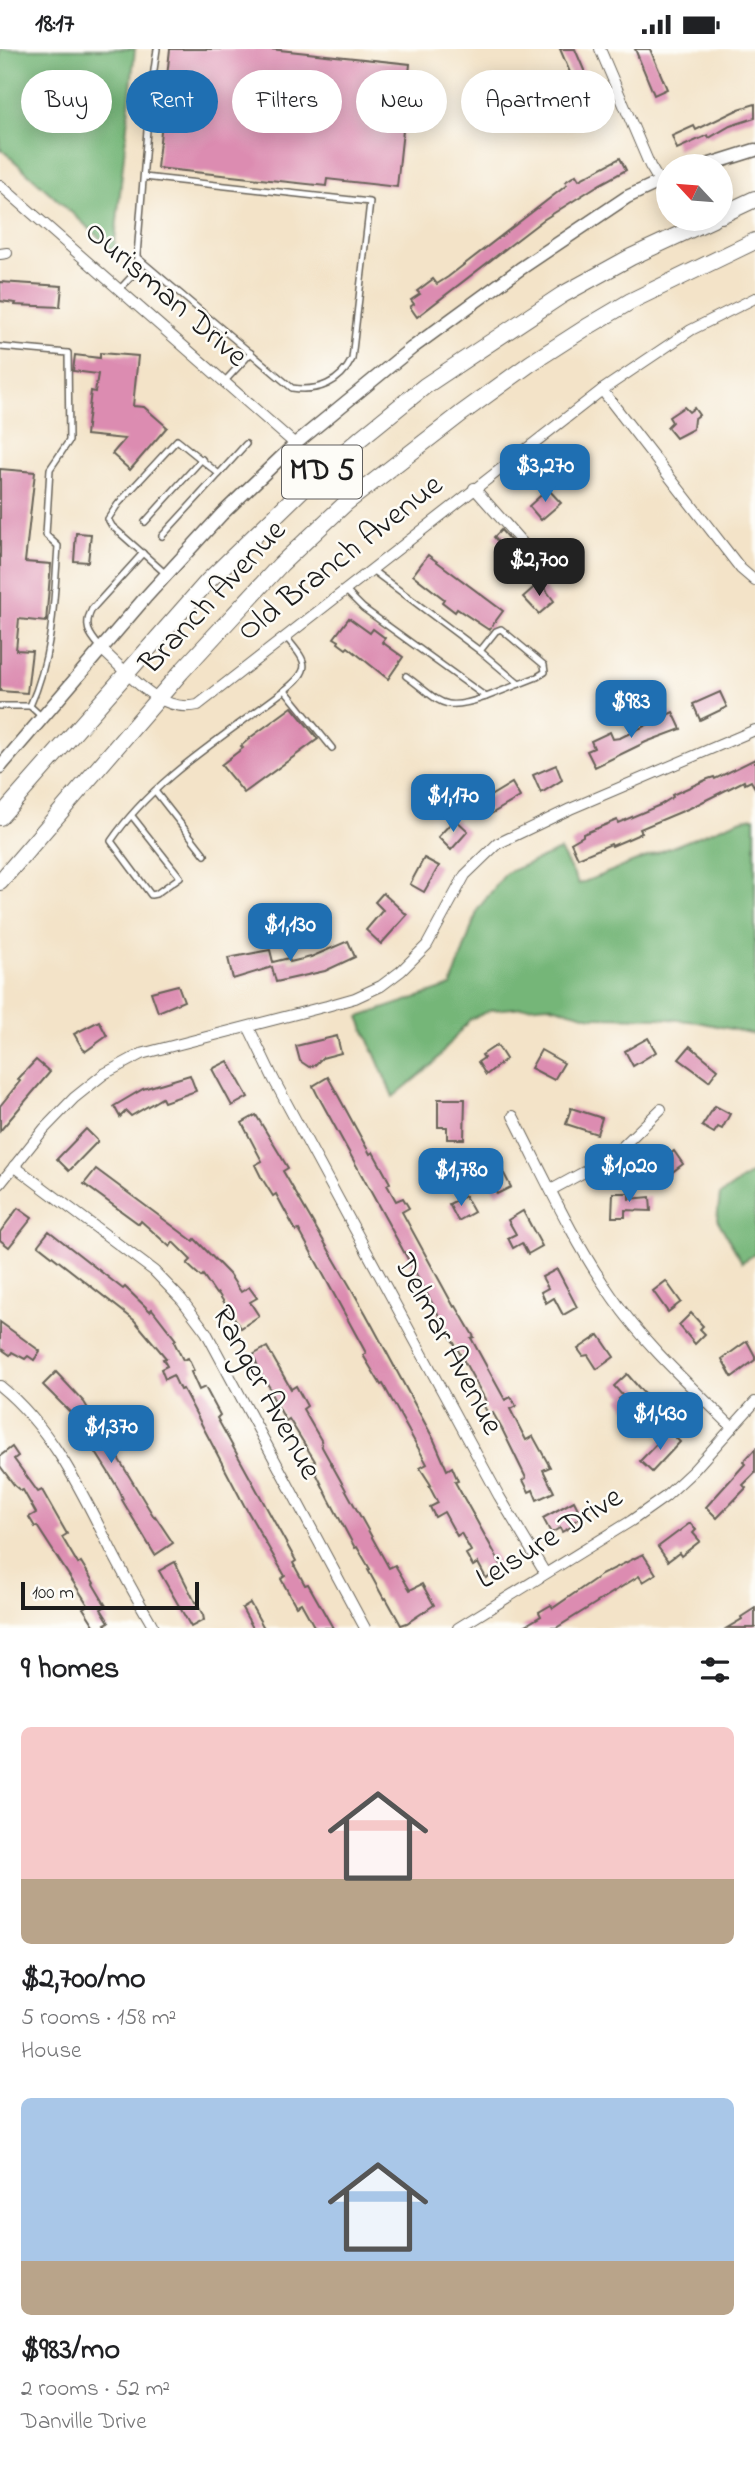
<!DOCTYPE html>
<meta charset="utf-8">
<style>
:root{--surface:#fff;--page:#f2f2f2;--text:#202124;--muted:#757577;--accent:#1f6fb2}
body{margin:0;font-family:"Indie Flower",sans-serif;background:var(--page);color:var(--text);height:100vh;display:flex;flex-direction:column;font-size:26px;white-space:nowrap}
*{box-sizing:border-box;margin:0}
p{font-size:23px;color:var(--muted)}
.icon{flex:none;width:38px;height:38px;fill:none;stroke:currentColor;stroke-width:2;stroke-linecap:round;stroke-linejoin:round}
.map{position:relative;height:1579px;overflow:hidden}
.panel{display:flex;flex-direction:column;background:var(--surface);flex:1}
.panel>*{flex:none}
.top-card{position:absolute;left:21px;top:21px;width:714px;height:63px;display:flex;gap:14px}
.needle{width:46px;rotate:296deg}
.fabs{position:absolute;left:656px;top:105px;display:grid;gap:14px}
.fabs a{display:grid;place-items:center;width:77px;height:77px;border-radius:50%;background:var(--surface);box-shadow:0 4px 18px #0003;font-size:35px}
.scale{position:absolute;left:21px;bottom:18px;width:178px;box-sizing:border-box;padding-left:7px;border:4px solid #1c1c1c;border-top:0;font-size:19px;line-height:24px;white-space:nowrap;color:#1c1c1c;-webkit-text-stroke:5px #fdfcf7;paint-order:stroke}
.price{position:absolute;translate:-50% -60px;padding:0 16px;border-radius:14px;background:var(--accent);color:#fff;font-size:23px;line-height:46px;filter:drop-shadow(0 2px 4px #0008)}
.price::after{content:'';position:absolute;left:50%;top:42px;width:21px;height:16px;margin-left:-10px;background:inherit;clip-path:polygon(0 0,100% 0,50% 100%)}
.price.on{background:#222;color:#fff}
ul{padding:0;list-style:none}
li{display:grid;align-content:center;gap:14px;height:371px;padding:0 21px}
li span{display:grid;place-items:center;height:217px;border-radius:10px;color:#555}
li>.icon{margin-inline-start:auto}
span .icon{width:126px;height:126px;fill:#fffc;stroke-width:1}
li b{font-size:30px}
h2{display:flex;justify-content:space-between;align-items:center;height:84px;padding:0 21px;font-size:30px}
.chip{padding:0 24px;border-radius:32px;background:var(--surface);box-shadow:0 4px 18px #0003;font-size:24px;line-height:63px}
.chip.on{background:var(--accent);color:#fff}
.status{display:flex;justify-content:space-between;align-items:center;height:49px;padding:0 35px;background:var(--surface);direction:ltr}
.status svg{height:19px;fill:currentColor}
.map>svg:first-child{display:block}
.forest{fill:#74b678;stroke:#48694a;stroke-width:2}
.building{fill:#dc8cb1}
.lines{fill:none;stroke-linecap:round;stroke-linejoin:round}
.service-casing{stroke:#676258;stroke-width:8}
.minor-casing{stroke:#676258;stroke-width:12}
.tertiary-casing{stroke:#676258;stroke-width:15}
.trunk-casing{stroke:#676258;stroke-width:18}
.service{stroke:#fff;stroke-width:5}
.minor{stroke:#fff;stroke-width:10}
.tertiary{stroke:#fff;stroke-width:12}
.trunk{stroke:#fff;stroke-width:16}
.labels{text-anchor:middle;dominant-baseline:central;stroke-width:5;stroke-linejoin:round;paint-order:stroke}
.shield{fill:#fdfcf7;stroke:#605f5e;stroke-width:2}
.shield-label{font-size:30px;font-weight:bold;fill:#1c1c1c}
.street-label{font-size:32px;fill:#1c1c1c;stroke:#fdfcf7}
</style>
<div class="status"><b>18:17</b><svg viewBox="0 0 49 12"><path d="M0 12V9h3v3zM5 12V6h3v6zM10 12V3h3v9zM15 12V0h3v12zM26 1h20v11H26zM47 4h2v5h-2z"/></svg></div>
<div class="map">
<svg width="755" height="1579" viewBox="0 0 755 1579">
<rect width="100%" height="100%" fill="#fdfcf7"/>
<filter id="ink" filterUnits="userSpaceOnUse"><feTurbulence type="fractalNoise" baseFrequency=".0143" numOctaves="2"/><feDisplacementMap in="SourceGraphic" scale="14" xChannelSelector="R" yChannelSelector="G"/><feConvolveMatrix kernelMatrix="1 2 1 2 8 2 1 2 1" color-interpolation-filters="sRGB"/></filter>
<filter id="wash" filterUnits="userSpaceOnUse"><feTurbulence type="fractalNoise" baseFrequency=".00686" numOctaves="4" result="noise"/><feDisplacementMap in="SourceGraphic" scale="28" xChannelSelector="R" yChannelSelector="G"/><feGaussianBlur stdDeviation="1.57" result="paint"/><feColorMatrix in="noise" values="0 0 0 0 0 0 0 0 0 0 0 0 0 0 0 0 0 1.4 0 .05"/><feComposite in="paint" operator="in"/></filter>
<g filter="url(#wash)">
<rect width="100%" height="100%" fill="#f3e3c8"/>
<g class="forest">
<polygon points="0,0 135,0 114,202 0,99"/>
<polygon points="755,768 755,985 698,973 659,969 592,968 548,956 491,961 470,970 433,1015 393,1048 359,968 451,937 478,860 506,824 560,801 579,835 742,770"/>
<polygon points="755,1122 755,1205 742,1213 717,1170 720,1146"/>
</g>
<g id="blocks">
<g class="building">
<polygon points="170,0 270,0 410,15 397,138 327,130 326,137 157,119"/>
<polygon points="560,0 575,0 601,61 588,66"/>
<polygon points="635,0 650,0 667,40 654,46"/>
<polygon points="755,55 755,69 730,77 709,89 708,86 677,100 672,87 694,77 696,81 739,60"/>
<polygon points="620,109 626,121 600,135 543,171 417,268 410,258 414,255 411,251 420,245 417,242 433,230 437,235 448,228 567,136 565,133 576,126 579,131"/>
<polygon points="0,233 62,237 60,258 15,256 16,254 0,252"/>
<polygon points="100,304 138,307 133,357 144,358 167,378 130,421 112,405 125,390 86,386 91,342 95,343 98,325 73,322 75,306 100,309"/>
<polygon points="684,358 689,363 694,359 699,366 694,370 693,380 676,389 667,378 672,373 669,368"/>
<polygon points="0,420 35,423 25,513 51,515 46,573 19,570 16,601 32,602 27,644 0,642"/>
<polygon points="548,440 561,454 541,471 529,457"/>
<polygon points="501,481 517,499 509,506 494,488"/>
<polygon points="76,484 91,485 88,513 74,512"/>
<polygon points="428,506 503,562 489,581 457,560 455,563 442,553 444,550 413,526"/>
<polygon points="540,533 554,552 539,565 523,548"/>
<polygon points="349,569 370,584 373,580 385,589 382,593 403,608 388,630 348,598 346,600 338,594 339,592 334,589"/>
<polygon points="720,643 727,658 700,671 693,655"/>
<polygon points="292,658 318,690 244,744 221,716 243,699 241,697 251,688"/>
<polygon points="673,663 681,680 646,693 595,718 587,702 594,699 591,692 610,683 613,690 620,689"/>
<polygon points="755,710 755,739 751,732 745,735 744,732 690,759 640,780 642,784 626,791 612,797 611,795 578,809 571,794 583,787 583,785 617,771 618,774 660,756 673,748 672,746 708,730 714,728 715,730"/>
<polygon points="556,716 562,731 541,744 533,726"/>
<polygon points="512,734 520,748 491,765 482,752"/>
<polygon points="455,770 468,782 451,801 438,788"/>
<polygon points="424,809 439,817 424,843 410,835"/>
<polygon points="383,844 407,866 381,895 366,881 383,861 375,853"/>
<polygon points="348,892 355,908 325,922 276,933 272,918 233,930 228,909 270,901 273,913 289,909 290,913 311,908"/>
<polygon points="178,936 184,952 158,963 151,943"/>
<polygon points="99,972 107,987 86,1002 83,1000 74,985"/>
<polygon points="337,987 341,1004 322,1009 315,1016 309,1018 300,1012 296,997"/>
<polygon points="648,989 656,1003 633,1017 625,1002"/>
<polygon points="497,996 506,1010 486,1026 478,1013 484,1009 482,1006"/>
<polygon points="690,997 718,1020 709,1032 679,1010"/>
<polygon points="541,1001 564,1014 554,1031 531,1019"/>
<polygon points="36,1011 50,1023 0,1082 0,1057 20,1032 18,1030"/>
<polygon points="228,1012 248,1048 232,1057 212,1020"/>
<polygon points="190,1026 196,1042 164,1053 162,1049 131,1067 126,1062 120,1068 114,1057 143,1040"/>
<polygon points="328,1028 370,1105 373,1103 390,1134 387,1136 396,1152 403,1149 409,1159 402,1163 454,1258 456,1257 474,1288 471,1289 505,1351 511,1348 516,1357 510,1360 526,1391 533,1387 550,1418 543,1421 554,1443 537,1451 533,1441 529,1443 523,1431 526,1429 502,1380 493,1364 489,1366 482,1354 486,1352 317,1045 313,1037"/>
<polygon points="438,1050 465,1050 464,1090 447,1090 447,1078 438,1078"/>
<polygon points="715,1057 730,1065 722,1080 718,1078 714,1084 702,1077"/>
<polygon points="571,1059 602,1069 597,1085 566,1075"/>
<polygon points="256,1066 288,1119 283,1122 366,1265 434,1391 447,1421 452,1418 458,1432 455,1433 503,1519 486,1529 478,1514 473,1517 466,1505 471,1502 461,1484 457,1487 444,1463 435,1468 430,1458 438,1454 429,1437 431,1436 420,1419 427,1415 383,1335 381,1336 363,1306 366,1304 299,1181 296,1182 276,1145 273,1147 261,1128 255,1116 262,1112 242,1074"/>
<polygon points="86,1080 98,1092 69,1122 57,1110"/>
<polygon points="492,1102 511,1138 497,1145 477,1110"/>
<polygon points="674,1102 683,1115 663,1130 654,1118"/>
<polygon points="96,1120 193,1192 195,1190 229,1225 241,1243 249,1238 257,1249 250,1253 259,1267 241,1279 218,1244 216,1245 203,1226 201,1228 187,1215 191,1211 173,1193 170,1198 141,1172 139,1175 84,1135"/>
<polygon points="613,1144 629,1144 629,1150 650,1148 651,1162 625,1161 625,1168 612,1168"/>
<polygon points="465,1147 474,1163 458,1172 449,1155"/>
<polygon points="18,1159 32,1169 9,1198 0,1191 0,1183"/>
<polygon points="523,1162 542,1197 528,1205 522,1194 513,1199 508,1189 516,1185 508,1171"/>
<polygon points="49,1182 123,1240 125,1238 150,1262 152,1260 176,1291 174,1293 183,1311 188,1309 194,1322 191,1323 199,1341 205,1338 220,1366 217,1369 296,1512 293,1514 305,1536 308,1535 333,1579 315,1579 301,1554 296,1557 281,1530 285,1527 244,1456 183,1340 180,1341 173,1326 165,1330 161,1320 167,1317 163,1310 166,1309 134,1271 38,1196"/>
<polygon points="557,1220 577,1258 563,1266 554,1249 546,1254 541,1243 548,1239 542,1228"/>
<polygon points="666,1232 681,1253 668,1263 653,1242"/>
<polygon points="691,1264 703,1277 700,1280 705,1285 695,1295 679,1276"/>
<polygon points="0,1273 40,1302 34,1311 28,1307 25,1310 12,1303 10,1306 0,1299"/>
<polygon points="599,1286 614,1308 597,1320 588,1306 583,1307 578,1300"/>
<polygon points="747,1292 755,1307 755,1311 732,1328 722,1310"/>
<polygon points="267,1298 291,1340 296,1337 307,1357 303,1360 321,1391 322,1398 389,1519 395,1516 410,1541 422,1535 434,1556 407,1574 401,1576 386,1549 384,1550 368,1521 370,1520 357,1498 355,1499 329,1450 311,1414 315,1412 289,1370 286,1372 270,1343 272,1342 255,1316 257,1315 253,1306"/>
<polygon points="56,1323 84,1353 154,1468 155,1467 173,1494 155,1506 122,1451 123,1450 119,1441 107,1421 76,1372 78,1371 43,1336"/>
<polygon points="627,1325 654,1356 642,1367 637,1361 632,1366 619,1350 623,1347 614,1337"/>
<polygon points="669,1382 680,1393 652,1423 640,1412"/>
<polygon points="12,1398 18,1407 14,1410 38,1443 42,1441 67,1485 62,1488 78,1515 81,1513 94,1534 93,1535 106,1557 101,1560 109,1573 105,1575 108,1579 96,1579 83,1559 88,1556 37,1477 35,1478 29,1468 36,1464 23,1441 21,1442 15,1437 0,1417 0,1407"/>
<polygon points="755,1400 755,1424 743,1436 746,1439 717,1469 706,1458 745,1415 743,1413"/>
<polygon points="574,1452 582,1468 573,1473 575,1476 562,1483 560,1479 551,1484 543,1469"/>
<polygon points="690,1474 696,1481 693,1484 700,1492 681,1507 679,1504 668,1512 658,1498"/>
<polygon points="643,1505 656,1525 643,1533 639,1527 556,1579 521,1579 541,1567 539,1563 551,1556 553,1559 601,1526"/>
<polygon points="175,1513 195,1553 196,1553 203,1566 204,1571 191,1578 159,1522"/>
<polygon points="250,1554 264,1579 253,1579 242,1559"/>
<polygon points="755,1559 755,1579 727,1579 742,1570 741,1568"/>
</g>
</g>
</g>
<g filter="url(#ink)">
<use href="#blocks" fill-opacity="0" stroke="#676258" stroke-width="2"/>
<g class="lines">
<defs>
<g id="service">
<path d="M138,209L292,339C318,343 340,334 352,310L370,153L144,128"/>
<polyline points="119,241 133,226 136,219 149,56 157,0"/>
<path d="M0,298L68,304L69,392L50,420L46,486L58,497C54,551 53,607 30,657"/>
<polyline points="224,333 251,304"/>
<polyline points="219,425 246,395"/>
<polyline points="145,473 202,410"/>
<polyline points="162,487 219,425 177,391 118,455 108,470 112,477 166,525"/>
<polyline points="372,521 480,602 519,635"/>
<path d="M345,541L363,559L486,648C441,664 442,653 406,627"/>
<path d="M285,587C306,613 314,618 285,641L332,699"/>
<path d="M100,598C89,585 83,577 92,560L143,504"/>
<polyline points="480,602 496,582 501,580 544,616 545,623 537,628 486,648"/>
<polyline points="0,657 30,657 42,668"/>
<polyline points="155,742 205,806"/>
<path d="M132,767L180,828L156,845L151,846L111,792C154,729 225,687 285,641"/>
</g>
<g id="minor">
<polyline points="600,0 650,117 659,132"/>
<polyline points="0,136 295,395"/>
<polyline points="0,205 7,204"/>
<polyline points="602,341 741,520 755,532"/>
<polyline points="474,439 527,499"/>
<path d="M101,600C129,624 158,665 198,656L602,341L691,281L755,249"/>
<polyline points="249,979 274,1031 499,1447 545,1524"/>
<path d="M513,1067C544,1127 574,1194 613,1249C646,1297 691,1337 732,1378"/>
<polyline points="14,1117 154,1222 182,1251 206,1283 365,1579"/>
<polyline points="0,1135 44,1080 74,1049 104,1025 141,1005 327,957 355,949 381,937 401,922 427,896 465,826 497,795 570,760 755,681"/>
<polyline points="551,1141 597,1116 622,1098 661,1060"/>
<path d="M0,1337C48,1376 76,1431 103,1485C119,1517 136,1548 154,1579"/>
<polyline points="458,1579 631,1472 665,1448 693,1422 755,1353"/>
</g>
<g id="tertiary">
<polyline points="704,117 755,101"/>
<polyline points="0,718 145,549 222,465 295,395 412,299 520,220 627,148 668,129"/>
</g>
<g id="trunk">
<polyline points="721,166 755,150"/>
<polyline points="0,768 208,532 311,432 362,388 425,337 562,246 631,208 713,170"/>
<polyline points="0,833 181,623 281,515 346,454 462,364 531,314 587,278 631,252 755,192"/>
</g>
</defs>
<use href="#service" class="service-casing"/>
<use href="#minor" class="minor-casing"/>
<use href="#tertiary" class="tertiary-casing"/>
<use href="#trunk" class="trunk-casing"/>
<use href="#service" class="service"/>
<use href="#minor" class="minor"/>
<use href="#tertiary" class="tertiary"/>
<use href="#trunk" class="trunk"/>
</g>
</g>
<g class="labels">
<rect class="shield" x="282" y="396.5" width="80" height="53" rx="5"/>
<g class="shield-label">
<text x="322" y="423">MD 5</text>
</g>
<g class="street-label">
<text transform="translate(165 246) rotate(41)">Ourisman Drive</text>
<text transform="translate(341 510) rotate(-38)">Old Branch Avenue</text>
<text transform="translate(214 549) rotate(-47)">Branch Avenue</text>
<text transform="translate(447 1296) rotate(62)">Delmar Avenue</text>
<text transform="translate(265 1344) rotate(61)">Ranger Avenue</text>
<text transform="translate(550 1490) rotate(-32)">Leisure Drive</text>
</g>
</g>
</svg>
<div class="fabs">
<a><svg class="needle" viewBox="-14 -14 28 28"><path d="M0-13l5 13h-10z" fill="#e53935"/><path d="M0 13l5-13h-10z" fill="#757577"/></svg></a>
</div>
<div class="scale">100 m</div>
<b class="price" style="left:545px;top:455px">$3,270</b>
<b class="price on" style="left:539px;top:549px">$2,700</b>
<b class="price" style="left:631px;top:691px">$983</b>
<b class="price" style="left:453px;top:785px">$1,170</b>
<b class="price" style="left:290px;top:914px">$1,130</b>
<b class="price" style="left:629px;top:1155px">$1,020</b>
<b class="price" style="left:461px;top:1159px">$1,780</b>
<b class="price" style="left:660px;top:1403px">$1,430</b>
<b class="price" style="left:111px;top:1416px">$1,370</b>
<div class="top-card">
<a class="chip">Buy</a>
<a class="chip on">Rent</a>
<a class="chip">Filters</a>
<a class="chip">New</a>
<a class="chip">Apartment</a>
</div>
</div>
<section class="panel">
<h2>9 homes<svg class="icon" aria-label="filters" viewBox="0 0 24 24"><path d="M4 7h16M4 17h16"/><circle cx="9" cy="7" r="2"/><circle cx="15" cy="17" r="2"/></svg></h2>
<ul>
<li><span style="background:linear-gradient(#f6c9c9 70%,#b9a48a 0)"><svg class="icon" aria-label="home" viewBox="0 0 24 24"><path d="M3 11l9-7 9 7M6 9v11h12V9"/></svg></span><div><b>$2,700/mo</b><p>5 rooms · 158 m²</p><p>House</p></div></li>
<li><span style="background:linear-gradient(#a9c7e8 75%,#b9a48a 0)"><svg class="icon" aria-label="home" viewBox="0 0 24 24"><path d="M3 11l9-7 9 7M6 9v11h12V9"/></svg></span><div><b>$983/mo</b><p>2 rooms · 52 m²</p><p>Danville Drive</p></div></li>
</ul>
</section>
